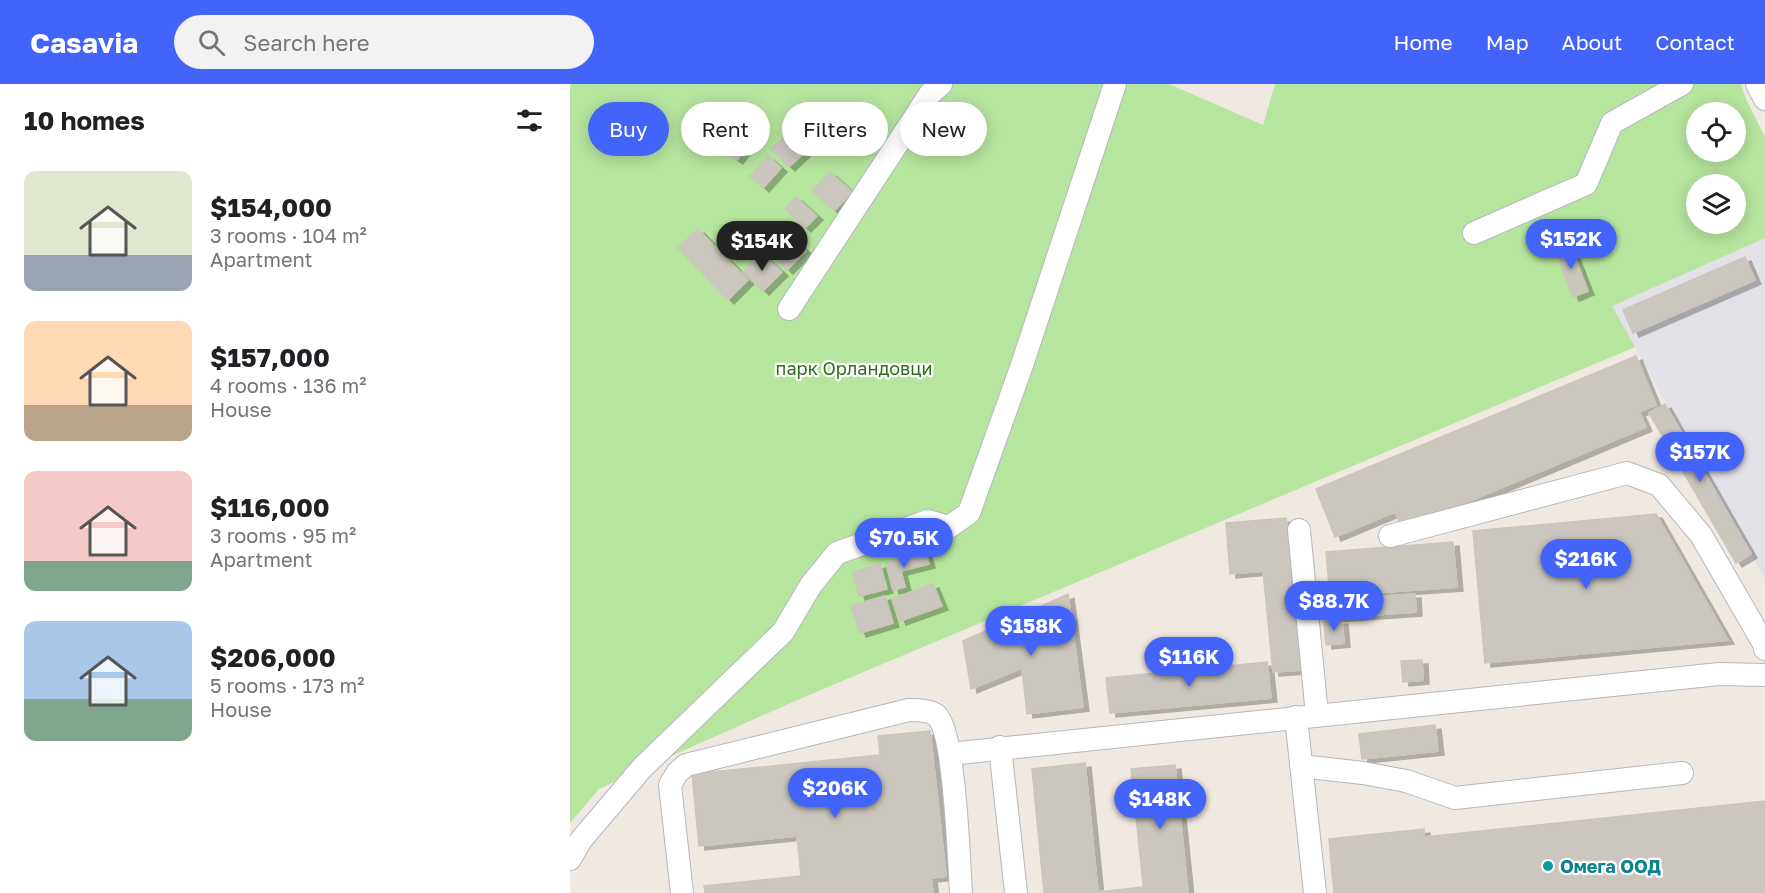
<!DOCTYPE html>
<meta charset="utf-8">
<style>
:root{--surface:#fff;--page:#f2f2f2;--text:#202124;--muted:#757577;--accent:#4264fb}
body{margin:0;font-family:"Golos Text",sans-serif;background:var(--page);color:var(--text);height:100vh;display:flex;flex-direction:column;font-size:22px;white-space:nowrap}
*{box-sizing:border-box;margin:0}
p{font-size:20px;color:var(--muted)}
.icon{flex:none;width:33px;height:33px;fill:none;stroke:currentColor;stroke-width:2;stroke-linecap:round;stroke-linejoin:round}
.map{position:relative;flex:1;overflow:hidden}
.sheet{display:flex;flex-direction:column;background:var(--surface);width:570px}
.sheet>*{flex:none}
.guide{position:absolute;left:18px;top:18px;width:570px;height:54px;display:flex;gap:12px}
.fabs{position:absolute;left:1116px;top:18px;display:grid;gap:12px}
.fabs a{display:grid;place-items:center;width:60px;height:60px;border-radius:50%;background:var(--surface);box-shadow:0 3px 15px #0003;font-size:30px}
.price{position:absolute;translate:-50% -51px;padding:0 14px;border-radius:21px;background:var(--accent);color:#fff;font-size:20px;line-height:39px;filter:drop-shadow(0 2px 3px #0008)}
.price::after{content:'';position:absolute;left:50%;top:36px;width:18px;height:14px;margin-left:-9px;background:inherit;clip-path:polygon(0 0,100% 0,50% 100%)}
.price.on{background:#222;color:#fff}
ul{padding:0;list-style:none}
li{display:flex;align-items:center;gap:18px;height:150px;padding:0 24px}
li span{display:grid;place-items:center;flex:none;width:168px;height:120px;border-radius:12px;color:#555}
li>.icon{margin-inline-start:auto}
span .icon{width:72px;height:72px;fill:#fffc;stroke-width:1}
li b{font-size:26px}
h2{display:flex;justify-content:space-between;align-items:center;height:72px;padding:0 24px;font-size:26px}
.chip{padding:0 21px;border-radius:27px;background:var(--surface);box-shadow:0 3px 15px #0003;font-size:21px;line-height:54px}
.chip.on{background:var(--accent);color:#fff}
header{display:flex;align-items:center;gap:36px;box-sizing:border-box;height:84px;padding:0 30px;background:var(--accent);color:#fff}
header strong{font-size:28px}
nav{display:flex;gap:33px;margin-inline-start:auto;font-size:21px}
.search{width:420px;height:54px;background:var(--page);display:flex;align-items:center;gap:15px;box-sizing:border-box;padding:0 21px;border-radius:33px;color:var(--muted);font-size:22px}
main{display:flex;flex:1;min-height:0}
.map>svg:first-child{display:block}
.industrial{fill:#e3e1e8}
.green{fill:#b6e59e;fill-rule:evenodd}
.building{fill:#cbc7bf;stroke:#cbc5ba;stroke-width:1.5;filter:url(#shadow)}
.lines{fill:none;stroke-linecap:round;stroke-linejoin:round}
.minor-casing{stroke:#b4b7c1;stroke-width:24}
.minor{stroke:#fff;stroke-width:22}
.culture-dot{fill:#0f9aa8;stroke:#fff;stroke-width:2}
.labels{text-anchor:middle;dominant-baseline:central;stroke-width:4.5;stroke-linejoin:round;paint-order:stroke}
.park-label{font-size:18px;fill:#2c6e1b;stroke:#fff}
.culture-label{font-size:18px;font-weight:bold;fill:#0d838f;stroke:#fff;text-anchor:start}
</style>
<header>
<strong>Casavia</strong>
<div class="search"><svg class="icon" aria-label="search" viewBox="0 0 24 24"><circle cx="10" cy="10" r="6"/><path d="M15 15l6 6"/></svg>Search here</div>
<nav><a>Home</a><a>Map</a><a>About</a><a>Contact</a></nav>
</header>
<main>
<section class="sheet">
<h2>10 homes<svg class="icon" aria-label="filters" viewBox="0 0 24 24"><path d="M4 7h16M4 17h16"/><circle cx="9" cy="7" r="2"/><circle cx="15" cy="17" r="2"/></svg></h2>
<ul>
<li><span style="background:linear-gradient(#dfe7d0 70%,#9aa5b1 0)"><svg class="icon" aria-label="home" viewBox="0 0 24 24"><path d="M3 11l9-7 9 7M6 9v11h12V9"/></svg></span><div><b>$154,000</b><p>3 rooms · 104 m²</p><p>Apartment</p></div></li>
<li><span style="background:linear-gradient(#ffd9b3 70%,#b9a48a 0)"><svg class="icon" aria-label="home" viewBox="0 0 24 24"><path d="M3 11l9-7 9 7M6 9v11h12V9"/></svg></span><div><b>$157,000</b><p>4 rooms · 136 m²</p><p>House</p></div></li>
<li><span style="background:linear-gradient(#f6c9c9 75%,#7fa58c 0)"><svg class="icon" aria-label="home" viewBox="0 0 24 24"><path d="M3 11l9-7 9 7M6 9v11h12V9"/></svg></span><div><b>$116,000</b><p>3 rooms · 95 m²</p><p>Apartment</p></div></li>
<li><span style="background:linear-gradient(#a9c7e8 65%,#7fa58c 0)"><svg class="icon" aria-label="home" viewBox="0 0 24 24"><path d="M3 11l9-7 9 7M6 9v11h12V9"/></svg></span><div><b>$206,000</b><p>5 rooms · 173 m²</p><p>House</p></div></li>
</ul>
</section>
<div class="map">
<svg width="1195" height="809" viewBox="0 0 1195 809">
<defs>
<filter id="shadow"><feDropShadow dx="6" dy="4" stdDeviation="0" flood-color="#0004"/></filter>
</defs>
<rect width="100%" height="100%" fill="#efe9e1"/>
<polygon class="industrial" points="1195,154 1195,496 1042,222"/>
<path class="green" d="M0,0H599L693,41L705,0H1171L1176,15L1195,53V154L1042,222L1065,263L232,614L83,680L29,705L0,739ZM1126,28H1166V68H1126ZM1126,100H1166V140H1126Z"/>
<g class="building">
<polygon points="165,37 185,51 167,76 147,63"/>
<polygon points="221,46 239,64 219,83 201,65"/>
<polygon points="198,72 211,84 193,104 180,92"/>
<polygon points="260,88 282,108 264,127 242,107"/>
<polygon points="226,113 247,132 235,144 215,125"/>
<polygon points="128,145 178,196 158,216 108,164"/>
<polygon points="201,147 210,156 217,148 236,167 217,186 190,159"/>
<polygon points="999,158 1018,207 1003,213 984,164"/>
<polygon points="191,169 212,188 193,207 173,188"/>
<polygon points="1175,173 1185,196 1063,249 1053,226"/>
<polygon points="1066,272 1086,321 1069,328 1076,343 833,445 825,428 765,453 746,405"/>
<polygon points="1095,320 1181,470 1166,479 1079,329"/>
<polygon points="1086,430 1158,556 915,579 903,447"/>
<polygon points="716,434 730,586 703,588 693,487 660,490 656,439"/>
<polygon points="883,458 887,503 760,512 756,468"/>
<polygon points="356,469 359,480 331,487 335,503 323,506 316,479"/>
<polygon points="310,480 317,505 289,512 283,488"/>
<polygon points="363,500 372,522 330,537 322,515"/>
<polygon points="498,510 513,623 457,630 452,584 401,605 393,557"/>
<polygon points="845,510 846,528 760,534 758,516"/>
<polygon points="315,512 323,539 290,549 281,522"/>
<polygon points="772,536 774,559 756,561 754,538"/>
<polygon points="852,576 853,596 833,598 831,577"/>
<polygon points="697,578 701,614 540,629 536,594"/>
<polygon points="865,641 868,667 792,675 789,650"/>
<polygon points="360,647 376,792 361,794 363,809 135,809 134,802 231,792 227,752 129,762 122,690 310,671 308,652"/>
<polygon points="515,679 528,808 573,803 574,809 474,809 462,685"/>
<polygon points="605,681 618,809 574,809 561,685"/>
<polygon points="1195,717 1195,809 764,809 759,755 854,745 854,753"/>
</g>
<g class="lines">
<defs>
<g id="minor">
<polyline points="1187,0 1195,15"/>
<polyline points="904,149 1016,100 1042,39 1112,0"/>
<polyline points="219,225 360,10 371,0"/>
<polyline points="729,446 747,631"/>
<polyline points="820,452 1057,389 1089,401 1131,451 1194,560 1195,565"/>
<polyline points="726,633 745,809"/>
<polyline points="430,663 446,809"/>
<polyline points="380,670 1149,590 1195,591"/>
<polyline points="731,682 793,689 836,697 885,714 1112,689"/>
<polyline points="0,775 11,756 72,684 213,548 241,501 267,469 358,437 379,443 399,429 452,281 545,0"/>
<path d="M112,809L100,701L107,689L116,681L339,626C347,626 359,626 366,631C385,647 389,779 391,809"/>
</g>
</defs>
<use href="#minor" class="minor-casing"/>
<use href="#minor" class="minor"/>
</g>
<circle class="culture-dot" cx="978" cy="782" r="6"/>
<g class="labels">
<g class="park-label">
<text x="284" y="284">парк Орландовци</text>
</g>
<g class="culture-label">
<text x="990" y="782">Омега ООД</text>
</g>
</g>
</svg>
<div class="fabs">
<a><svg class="icon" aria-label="locate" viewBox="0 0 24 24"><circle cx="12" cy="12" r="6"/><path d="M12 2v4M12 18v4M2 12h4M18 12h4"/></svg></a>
<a><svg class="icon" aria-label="layers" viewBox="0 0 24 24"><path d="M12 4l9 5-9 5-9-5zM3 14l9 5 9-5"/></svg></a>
</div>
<b class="price" style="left:1001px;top:186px">$152K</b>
<b class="price on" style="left:192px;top:188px">$154K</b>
<b class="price" style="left:1130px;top:399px">$157K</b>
<b class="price" style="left:334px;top:485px">$70.5K</b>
<b class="price" style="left:1016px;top:506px">$216K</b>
<b class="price" style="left:764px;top:548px">$88.7K</b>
<b class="price" style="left:461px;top:573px">$158K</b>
<b class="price" style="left:619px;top:604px">$116K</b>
<b class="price" style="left:265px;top:735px">$206K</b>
<b class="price" style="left:590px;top:746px">$148K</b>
<div class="guide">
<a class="chip on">Buy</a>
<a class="chip">Rent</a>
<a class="chip">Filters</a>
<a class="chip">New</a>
</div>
</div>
</main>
